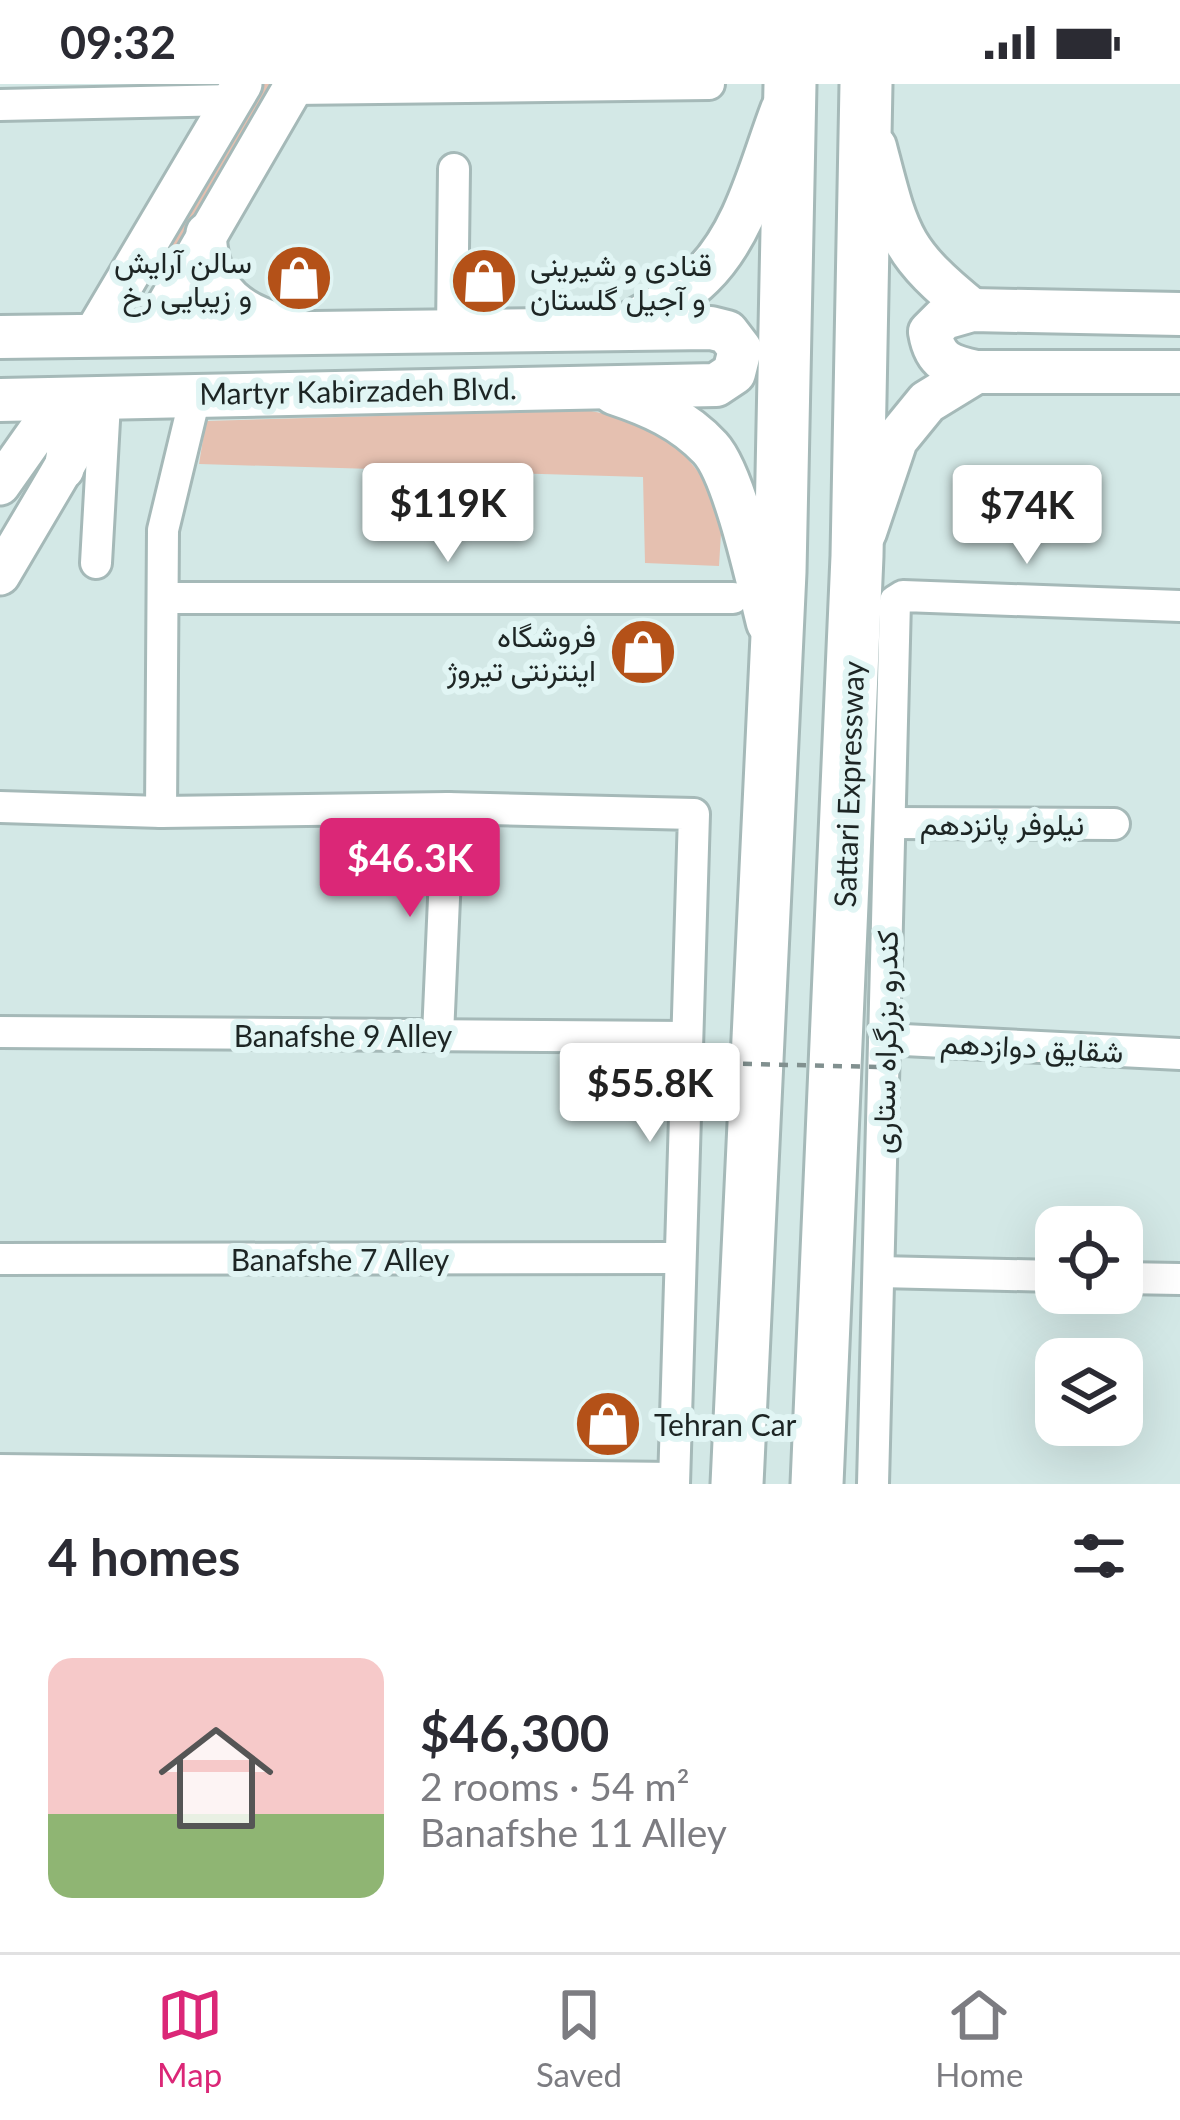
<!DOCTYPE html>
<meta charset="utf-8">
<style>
:root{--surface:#fff;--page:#f2f2f3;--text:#2b2b33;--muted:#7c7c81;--line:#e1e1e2;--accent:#db2777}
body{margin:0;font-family:Lato,Vazirmatn,sans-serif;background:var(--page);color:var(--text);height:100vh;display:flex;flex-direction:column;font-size:45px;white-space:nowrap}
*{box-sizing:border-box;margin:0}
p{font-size:39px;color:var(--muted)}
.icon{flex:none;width:66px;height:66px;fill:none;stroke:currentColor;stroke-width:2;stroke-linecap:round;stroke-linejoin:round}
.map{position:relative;height:1400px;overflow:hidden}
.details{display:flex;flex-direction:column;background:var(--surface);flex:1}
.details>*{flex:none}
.controls{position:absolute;left:1035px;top:1122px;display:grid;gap:24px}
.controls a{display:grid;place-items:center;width:108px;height:108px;border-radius:24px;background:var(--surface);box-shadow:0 12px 48px #0002;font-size:60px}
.price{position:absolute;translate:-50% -102px;padding:0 27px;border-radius:12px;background:#fff;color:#222;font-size:39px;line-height:78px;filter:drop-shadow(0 3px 6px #0008)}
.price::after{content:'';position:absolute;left:50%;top:72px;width:36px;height:27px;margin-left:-18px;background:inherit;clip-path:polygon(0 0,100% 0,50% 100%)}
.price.on{background:var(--accent);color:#fff}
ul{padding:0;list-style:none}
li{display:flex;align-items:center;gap:36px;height:300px;padding:0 48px}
li span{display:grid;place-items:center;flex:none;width:336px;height:240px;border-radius:24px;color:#555}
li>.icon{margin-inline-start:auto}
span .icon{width:144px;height:144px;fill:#fffc;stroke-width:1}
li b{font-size:51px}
h2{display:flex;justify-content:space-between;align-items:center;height:144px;padding:0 48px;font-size:51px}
.status{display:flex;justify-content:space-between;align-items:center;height:84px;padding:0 60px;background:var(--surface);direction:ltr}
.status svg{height:33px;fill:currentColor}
.menu{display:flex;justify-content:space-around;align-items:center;height:168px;border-top:3px solid var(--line);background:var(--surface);font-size:33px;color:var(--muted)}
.menu a{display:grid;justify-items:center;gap:6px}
.menu .on{color:var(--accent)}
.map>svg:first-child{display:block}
.green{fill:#e5c0b0}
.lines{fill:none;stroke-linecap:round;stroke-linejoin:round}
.minor-casing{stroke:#a5b9b8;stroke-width:36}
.tertiary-casing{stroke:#a5b9b8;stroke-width:45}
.secondary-casing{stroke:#a5b9b8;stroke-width:48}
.trunk-casing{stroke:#a5b9b8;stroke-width:57}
.minor{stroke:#fff;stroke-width:30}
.tertiary{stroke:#fff;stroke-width:39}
.secondary{stroke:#fff;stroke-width:42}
.trunk{stroke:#fff;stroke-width:51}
.path-bridge{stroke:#81908f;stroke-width:4.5;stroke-dasharray:9 9;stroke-linecap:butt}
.labels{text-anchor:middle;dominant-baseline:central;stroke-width:12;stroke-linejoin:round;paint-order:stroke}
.poi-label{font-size:30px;fill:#1d2524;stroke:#e1f5f4;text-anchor:end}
.street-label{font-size:30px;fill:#1d2524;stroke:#e1f5f4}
</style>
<div class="status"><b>09:32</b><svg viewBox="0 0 49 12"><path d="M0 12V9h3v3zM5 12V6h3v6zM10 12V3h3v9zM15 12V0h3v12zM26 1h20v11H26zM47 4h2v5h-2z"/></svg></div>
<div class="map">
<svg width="1180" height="1400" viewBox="0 0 1180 1400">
<rect width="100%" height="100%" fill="#d3e8e6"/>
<g class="green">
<polygon points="253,0 284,0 158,199 142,202"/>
<polygon points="586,326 641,337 675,359 708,400 722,433 719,482 645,479 643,393 199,380 206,337"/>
</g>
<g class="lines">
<defs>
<g id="minor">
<polyline points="292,5 709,0"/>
<polyline points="0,21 234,16"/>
<polyline points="452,246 454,85"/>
<polyline points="96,479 105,319"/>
<polyline points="163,514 733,514"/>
<polyline points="0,723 161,728 448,724 694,730 674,1400"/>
<polyline points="161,728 163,446 196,309"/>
<polyline points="890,739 1114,740"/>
<polyline points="0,948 687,953"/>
<polyline points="438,951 448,724"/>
<polyline points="884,955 1180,970"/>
<polyline points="0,1175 679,1174"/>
<polyline points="879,1188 1056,1192"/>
<polyline points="1122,1194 1180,1195"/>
<polyline points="0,1386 674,1394"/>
<polyline points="873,1400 895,517 903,512 1180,522"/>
</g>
<g id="tertiary">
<path d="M206,149C209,213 240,229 297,246"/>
<polyline points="94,250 242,0"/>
<polyline points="150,250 295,0"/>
<polyline points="0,401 43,340 57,340 70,350 64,385"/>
<polyline points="0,491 105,313"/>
</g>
<g id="secondary">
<path d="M875,63C898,151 899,167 972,226"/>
<path d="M1180,230L972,226L944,234L930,248C935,278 949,282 976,288H1180"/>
<path d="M624,243C650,227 680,214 702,192C746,149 761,81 782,26"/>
<polyline points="0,253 711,244 727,248 740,265 734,289 716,301 0,316"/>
<path d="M614,309C650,321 683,335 710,364C735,391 758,499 768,539"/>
<polyline points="865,448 896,356 927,318 976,288"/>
</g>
<g id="trunk">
<polyline points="737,1400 780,488 790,0"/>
<polyline points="817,1400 857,472 866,0"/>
</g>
</defs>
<use href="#minor" class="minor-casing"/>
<use href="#tertiary" class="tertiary-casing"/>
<use href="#secondary" class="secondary-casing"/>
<use href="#trunk" class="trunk-casing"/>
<use href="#minor" class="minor"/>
<use href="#tertiary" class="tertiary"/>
<use href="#secondary" class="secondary"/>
<use href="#trunk" class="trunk"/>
<polyline class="path-bridge" points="707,979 878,983"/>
</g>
<defs>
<symbol id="shop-disc" viewBox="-11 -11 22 22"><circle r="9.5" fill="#b45118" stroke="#e1f5f4"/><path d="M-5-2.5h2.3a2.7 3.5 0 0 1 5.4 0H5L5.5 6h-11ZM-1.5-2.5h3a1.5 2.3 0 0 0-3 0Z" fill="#fff"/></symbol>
</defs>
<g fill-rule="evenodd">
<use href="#shop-disc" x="261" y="156" width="76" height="76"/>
<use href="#shop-disc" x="446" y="159" width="76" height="76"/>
<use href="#shop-disc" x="605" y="530" width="76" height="76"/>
<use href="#shop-disc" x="570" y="1302" width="76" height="76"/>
</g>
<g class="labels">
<g class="poi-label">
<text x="252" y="177">سالن آرایش<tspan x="252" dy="34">و زیبایی رخ</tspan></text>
<text x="530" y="180" text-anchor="start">قنادی و شیرینی<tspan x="530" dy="34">و آجیل گلستان</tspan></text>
<text x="596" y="551">فروشگاه<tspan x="596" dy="34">اینترنتی تیروژ</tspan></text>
<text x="654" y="1340" text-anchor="start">Tehran Car</text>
</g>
<g class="street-label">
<text transform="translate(358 306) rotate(-1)">Martyr Kabirzadeh Blvd.</text>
<text transform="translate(848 700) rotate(-88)">Sattari Expressway</text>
<text x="1002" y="739">نیلوفر پانزدهم</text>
<text x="343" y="951">Banafshe 9 Alley</text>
<text transform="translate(884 958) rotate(-89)">کندرو بزرگراه ستاری</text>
<text transform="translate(1032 962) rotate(3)">شقایق دوازدهم</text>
<text x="340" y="1175">Banafshe 7 Alley</text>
</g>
</g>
</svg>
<div class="controls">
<a><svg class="icon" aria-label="locate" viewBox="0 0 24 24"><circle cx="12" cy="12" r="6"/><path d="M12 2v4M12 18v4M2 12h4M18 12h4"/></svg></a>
<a><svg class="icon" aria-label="layers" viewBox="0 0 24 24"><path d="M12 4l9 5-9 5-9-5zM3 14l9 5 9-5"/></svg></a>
</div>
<b class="price" style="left:448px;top:481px">$119K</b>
<b class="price" style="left:1027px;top:483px">$74K</b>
<b class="price on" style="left:410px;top:836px">$46.3K</b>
<b class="price" style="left:650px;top:1061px">$55.8K</b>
</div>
<section class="details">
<h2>4 homes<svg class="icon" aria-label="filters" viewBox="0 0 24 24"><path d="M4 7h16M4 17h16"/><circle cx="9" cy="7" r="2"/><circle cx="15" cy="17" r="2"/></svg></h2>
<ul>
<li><span style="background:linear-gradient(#f6c9c9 65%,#8fb573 0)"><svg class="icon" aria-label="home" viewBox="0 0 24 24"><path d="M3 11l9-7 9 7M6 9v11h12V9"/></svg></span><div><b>$46,300</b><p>2 rooms · 54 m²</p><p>Banafshe 11 Alley</p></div></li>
</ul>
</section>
<nav class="menu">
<a class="on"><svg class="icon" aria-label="map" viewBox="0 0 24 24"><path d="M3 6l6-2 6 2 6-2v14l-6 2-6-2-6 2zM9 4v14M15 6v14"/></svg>Map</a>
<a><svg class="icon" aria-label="saved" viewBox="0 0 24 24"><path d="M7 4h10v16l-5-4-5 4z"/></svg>Saved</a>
<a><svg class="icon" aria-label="home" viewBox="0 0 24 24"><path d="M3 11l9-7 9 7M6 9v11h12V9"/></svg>Home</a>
</nav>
